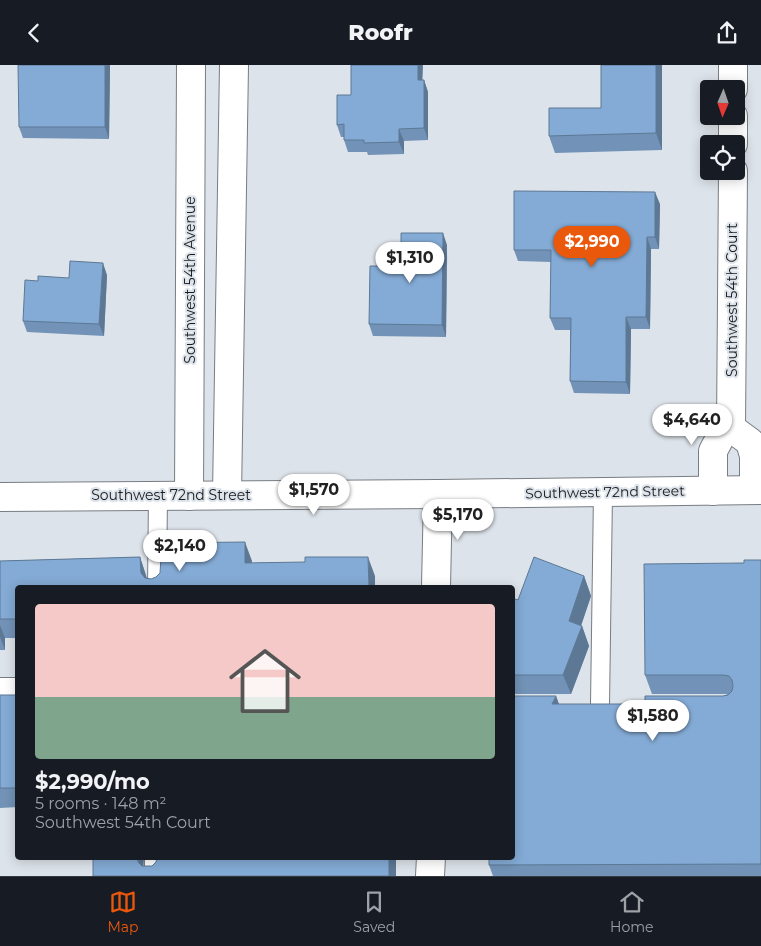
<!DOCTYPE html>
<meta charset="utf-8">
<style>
:root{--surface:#171b24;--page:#20242c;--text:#f1f3f6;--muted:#9ea1a6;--line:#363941;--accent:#ea580c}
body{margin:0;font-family:Montserrat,sans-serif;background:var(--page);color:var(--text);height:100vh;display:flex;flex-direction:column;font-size:19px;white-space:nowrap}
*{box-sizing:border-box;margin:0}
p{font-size:16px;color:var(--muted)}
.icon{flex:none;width:28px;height:28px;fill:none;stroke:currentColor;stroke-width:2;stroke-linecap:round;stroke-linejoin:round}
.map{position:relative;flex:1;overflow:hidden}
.side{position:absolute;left:15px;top:520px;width:500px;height:275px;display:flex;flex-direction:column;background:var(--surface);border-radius:5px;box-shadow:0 2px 12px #0003}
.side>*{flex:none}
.needle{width:32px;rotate:182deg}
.fabs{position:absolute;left:700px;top:15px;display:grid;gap:10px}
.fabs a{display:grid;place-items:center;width:45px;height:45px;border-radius:5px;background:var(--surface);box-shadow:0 2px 12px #0003;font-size:25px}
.price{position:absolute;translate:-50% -42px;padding:0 11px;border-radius:18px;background:#fff;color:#222;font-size:16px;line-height:32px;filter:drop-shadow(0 1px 2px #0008)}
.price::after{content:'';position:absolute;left:50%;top:30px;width:15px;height:11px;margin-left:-8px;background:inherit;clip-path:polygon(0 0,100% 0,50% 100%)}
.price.active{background:var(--accent);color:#fff}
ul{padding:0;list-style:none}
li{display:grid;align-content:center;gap:10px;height:265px;padding:0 20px}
li span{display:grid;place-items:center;height:155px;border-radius:5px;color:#555}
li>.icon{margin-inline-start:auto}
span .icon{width:90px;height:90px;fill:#fffc;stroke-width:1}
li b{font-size:21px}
header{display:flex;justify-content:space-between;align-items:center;height:65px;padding:0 20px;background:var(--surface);font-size:22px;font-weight:800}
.menu{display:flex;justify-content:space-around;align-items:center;height:70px;border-top:1px solid var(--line);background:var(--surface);font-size:14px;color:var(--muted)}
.menu a{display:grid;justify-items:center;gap:2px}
.menu .active{color:var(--accent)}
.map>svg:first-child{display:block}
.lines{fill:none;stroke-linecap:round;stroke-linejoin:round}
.service-casing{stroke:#787d83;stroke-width:20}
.minor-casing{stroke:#787d83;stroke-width:30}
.secondary-casing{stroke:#787d83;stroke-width:30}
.service{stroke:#fff;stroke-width:18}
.minor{stroke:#fff;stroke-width:28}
.secondary{stroke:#fff;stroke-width:28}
.wall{fill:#7293b7}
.shaded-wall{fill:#5c7895}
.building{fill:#84abd5;stroke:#5c7895}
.labels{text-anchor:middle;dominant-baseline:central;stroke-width:4;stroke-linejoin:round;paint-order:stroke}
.street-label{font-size:14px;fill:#191b1d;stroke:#dde3ea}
</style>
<header><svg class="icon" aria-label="back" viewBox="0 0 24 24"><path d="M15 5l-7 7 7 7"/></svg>Roofr<svg class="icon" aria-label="share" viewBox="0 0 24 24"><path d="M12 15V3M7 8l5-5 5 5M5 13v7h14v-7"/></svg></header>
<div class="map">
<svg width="761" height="811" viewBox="0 0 761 811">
<rect width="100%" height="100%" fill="#dde3ea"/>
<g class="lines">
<defs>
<g id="service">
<polyline points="157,522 158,430"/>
<polyline points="0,622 18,622"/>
<polyline points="600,640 603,427"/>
<polyline points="154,792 154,811"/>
</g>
<g id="minor">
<polyline points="733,24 733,0"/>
<polyline points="733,79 733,51"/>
<polyline points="731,363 733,106"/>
<polyline points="731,363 750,377 754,391 754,425"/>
<polyline points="713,426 713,386 721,371 731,363"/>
<polyline points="227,430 234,0"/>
<polyline points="189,431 191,0"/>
<polyline points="436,522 438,429"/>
<polyline points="430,811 431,792"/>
</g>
<polyline id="secondary" points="0,432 438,429 761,425"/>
</defs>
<use href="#service" class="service-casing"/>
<use href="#minor" class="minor-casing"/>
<use href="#secondary" class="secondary-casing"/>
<use href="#service" class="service"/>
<use href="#minor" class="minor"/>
<use href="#secondary" class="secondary"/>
</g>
<g class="wall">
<polygon points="110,0 109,74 23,73 19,62"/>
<polygon points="601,0 662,0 662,85 555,88 549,71 601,43"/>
<polygon points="424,15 428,27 428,75 404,76 404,89 368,90 367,87 348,87 344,75 344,72 341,72 337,60 351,30"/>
<polygon points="660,139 659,184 651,184 650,264 631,264 630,329 574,328 570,316 570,265 555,265 550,253 551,197 518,196 514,185"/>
<polygon points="447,180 446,272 373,271 369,259 401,201"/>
<polygon points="107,210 104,271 27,267 23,256 38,216"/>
<polygon points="140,492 147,513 151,514 252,496 252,498 375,511 18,522 18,573 5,573 5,585 0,585 0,496"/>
<polygon points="761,495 761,811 493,811 489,800 556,631 559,639 645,639 723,631 728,629 652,629 645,610 744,498"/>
<polygon points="584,511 591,531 581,561 582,561 589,581 571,629 512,629 512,533 518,535"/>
<polygon points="0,630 18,630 18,742 0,743"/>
</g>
<g class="shaded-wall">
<polygon points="105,0 110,0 109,74 105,62"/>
<polygon points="418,0 423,0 422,27 418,15"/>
<polygon points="656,0 662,0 662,85 656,68"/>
<polygon points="424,15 428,27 428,75 424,63"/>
<polygon points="399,64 404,76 404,89 399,77"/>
<polygon points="655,127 660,139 659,184 655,172"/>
<polygon points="443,168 447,180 446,272 442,260"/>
<polygon points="647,172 651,184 650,264 646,252"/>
<polygon points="103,198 107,210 104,271 99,259"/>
<polygon points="626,252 631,264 630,329 626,317"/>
<polygon points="245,477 252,496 252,517 245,498"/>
<polygon points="140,492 146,511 147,522 141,508"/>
<polygon points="368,492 375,511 375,522 369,522"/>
<polygon points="584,511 591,531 576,575 569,556"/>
<polygon points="0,560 5,573 5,585 0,572"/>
<polygon points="582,561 589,581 571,629 563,610"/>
<polygon points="556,631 563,651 552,639"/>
<polygon points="137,792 144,792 143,811"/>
<rect x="389" y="792" width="7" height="19"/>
</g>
<g class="building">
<polygon points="18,0 105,0 105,62 19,62"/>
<polygon points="351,0 418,0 418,15 424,15 424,63 399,64 399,77 364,78 364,75 344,75 344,59 337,60 337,30 351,30"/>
<polygon points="601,0 656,0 656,68 549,71 549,43 601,43"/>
<polygon points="514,126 655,127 655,172 647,172 646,252 626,252 626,317 570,316 571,253 550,253 551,185 514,185"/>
<polygon points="401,168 443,168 442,260 369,259 370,201 401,201"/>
<polygon points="70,196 103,198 99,259 23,256 25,215 38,216 38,211 69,213"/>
<polygon points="245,477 245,498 305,497 305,492 368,492 369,522 18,522 18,554 0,554 0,496 140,492 141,508 145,513 151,514 156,512 160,508 161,492 163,492 162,478"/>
<polygon points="534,492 584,511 569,556 582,561 563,610 512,610 512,533 518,535"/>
<polygon points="744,495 761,495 761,799 489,800 489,792 512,792 512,631 556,631 552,639 645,639 645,631 723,631 728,630 732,626 733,621 732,615 729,611 723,610 645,610 644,499 744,498"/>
<rect x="0" y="630" width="18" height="93"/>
<polygon points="93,792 137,792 138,797 142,801 152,801 156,797 157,792 389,792 389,811 93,811"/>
</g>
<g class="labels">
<g class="street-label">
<text transform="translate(190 215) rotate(-90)">Southwest 54th Avenue</text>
<text transform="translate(732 235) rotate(-90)">Southwest 54th Court</text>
<text transform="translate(605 427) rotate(-1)">Southwest 72nd Street</text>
<text x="171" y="430">Southwest 72nd Street</text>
</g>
</g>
</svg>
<div class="fabs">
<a><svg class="needle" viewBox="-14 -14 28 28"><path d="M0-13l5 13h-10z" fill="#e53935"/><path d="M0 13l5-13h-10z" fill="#9ea1a6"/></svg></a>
<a><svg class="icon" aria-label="locate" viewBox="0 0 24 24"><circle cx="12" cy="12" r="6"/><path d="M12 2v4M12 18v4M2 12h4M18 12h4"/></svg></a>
</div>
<b class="price active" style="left:592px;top:203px">$2,990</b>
<b class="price" style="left:410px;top:219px">$1,310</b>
<b class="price" style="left:692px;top:381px">$4,640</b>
<b class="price" style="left:314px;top:451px">$1,570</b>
<b class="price" style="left:458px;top:476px">$5,170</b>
<b class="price" style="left:180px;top:507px">$2,140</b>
<b class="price" style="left:653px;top:677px">$1,580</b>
<section class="side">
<ul>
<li><span style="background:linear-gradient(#f6c9c9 60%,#7fa58c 0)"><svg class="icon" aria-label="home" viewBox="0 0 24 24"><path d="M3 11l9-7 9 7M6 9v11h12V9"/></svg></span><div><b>$2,990/mo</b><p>5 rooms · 148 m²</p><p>Southwest 54th Court</p></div></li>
</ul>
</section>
</div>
<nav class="menu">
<a class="active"><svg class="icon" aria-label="map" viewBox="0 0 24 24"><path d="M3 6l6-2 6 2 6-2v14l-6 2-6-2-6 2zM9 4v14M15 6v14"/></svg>Map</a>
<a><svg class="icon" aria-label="saved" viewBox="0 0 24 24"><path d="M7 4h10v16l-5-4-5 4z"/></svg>Saved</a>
<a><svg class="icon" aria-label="home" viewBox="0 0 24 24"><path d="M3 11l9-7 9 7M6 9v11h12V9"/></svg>Home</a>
</nav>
